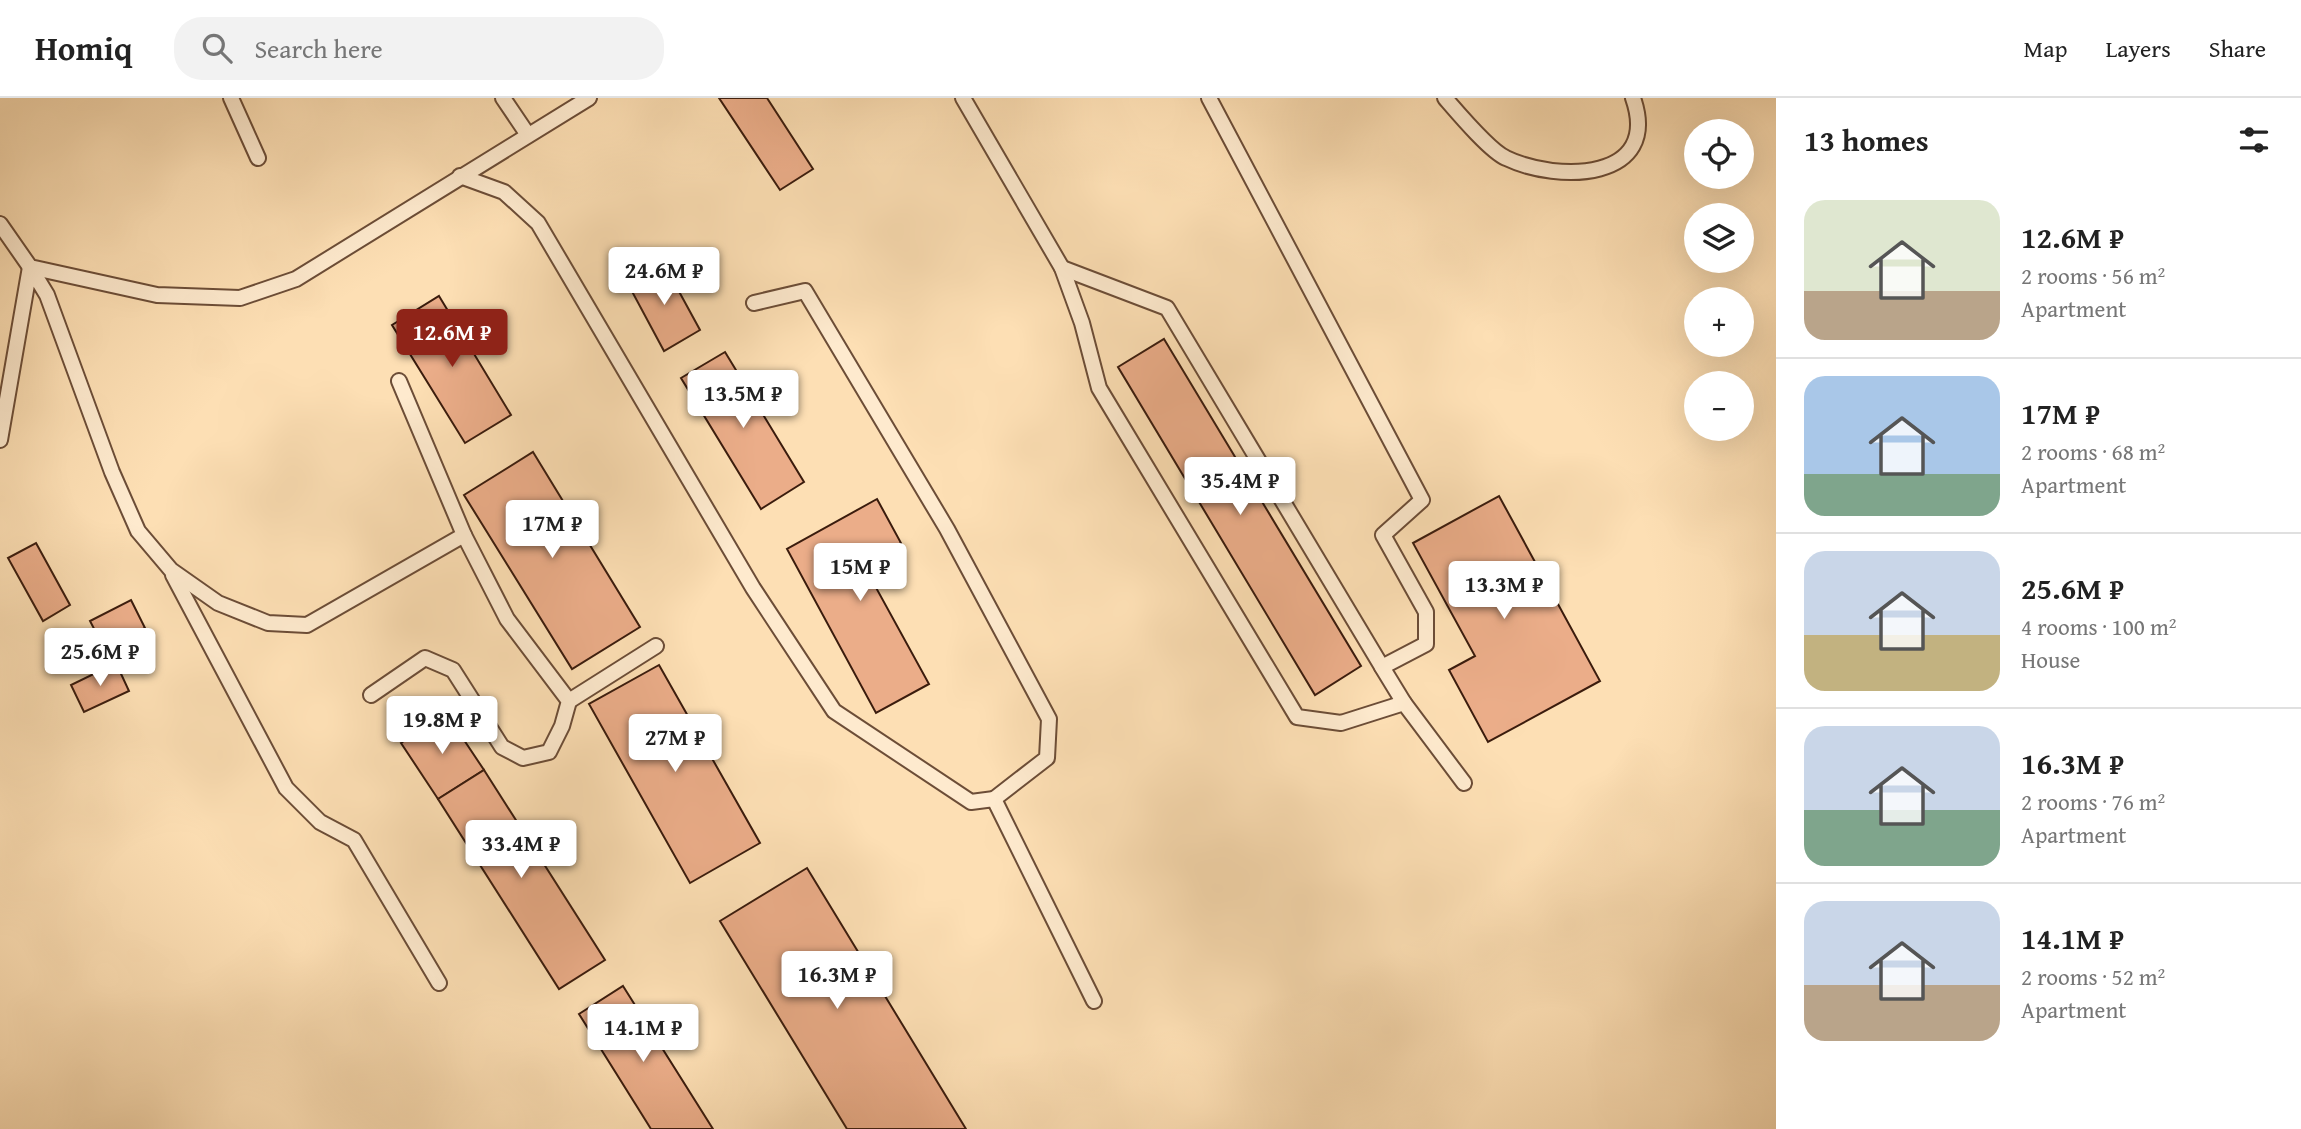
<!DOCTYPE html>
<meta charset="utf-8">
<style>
:root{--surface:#fff;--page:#f2f2f2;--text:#222;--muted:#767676;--line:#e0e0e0;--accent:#8f2418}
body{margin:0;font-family:"Gentium Book Plus",serif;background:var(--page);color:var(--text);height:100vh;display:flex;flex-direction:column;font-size:26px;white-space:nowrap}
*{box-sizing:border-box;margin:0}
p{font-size:23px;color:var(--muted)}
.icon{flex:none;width:38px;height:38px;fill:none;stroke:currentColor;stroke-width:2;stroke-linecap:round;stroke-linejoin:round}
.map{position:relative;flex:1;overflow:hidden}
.drawer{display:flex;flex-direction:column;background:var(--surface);width:525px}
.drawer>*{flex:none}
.tools{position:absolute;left:1684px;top:21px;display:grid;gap:14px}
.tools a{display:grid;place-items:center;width:70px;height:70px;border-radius:50%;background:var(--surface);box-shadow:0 7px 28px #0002;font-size:35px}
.price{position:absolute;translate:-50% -60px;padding:0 16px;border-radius:7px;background:#fff;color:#222;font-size:23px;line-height:46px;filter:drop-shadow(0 2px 4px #0008)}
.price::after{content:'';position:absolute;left:50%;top:42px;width:21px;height:16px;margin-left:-10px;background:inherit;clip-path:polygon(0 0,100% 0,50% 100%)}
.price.selected{background:var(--accent);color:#fff}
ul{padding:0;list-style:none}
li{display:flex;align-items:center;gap:21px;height:175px;padding:0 28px}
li+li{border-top:2px solid var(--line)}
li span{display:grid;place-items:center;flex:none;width:196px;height:140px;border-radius:21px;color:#555}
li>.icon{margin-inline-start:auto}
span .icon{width:84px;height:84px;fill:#fffc;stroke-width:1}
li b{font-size:30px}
h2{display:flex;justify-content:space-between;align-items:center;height:84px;padding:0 28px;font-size:30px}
header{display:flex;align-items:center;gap:42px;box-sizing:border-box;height:98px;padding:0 35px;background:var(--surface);border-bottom:2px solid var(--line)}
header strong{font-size:33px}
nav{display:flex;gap:38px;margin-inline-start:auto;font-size:24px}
.search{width:490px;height:63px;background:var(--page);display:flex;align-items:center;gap:18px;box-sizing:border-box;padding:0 24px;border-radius:28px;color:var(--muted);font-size:26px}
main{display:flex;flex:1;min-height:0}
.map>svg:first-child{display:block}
.building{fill:#ebad89;stroke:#3b1c0d;stroke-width:2}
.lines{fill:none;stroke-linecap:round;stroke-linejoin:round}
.service-casing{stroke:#6c4d37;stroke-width:18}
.service{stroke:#feeace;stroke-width:14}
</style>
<header>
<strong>Homiq</strong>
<div class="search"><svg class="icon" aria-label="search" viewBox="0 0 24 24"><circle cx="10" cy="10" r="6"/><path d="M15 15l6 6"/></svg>Search here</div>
<nav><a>Map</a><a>Layers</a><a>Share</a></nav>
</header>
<main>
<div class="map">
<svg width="1776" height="1031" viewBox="0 0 1776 1031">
<rect width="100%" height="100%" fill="#fddfb4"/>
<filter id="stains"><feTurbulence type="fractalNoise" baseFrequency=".00286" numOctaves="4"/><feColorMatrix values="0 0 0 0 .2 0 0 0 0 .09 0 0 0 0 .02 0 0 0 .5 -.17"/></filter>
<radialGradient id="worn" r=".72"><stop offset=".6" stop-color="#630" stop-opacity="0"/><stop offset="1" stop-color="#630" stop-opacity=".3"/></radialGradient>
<g class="building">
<polygon points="719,0 767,0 813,71 780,92"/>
<polygon points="664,166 700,232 664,253 628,186"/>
<polygon points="439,198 511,317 465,345 392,227"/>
<polygon points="1164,241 1361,568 1315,597 1118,269"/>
<polygon points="725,254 804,384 761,411 681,280"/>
<polygon points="533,354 640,529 572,571 464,397"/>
<polygon points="1499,398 1600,583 1488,644 1449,572 1475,558 1413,445"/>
<polygon points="877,401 901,445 863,466 929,586 876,615 787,451"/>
<polygon points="36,445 70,507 43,523 8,460"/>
<polygon points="131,502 145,530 104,550 90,523"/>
<polygon points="116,565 129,593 84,614 71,587"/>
<polygon points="659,567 760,745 690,785 589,606"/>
<polygon points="446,615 484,672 438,701 401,645"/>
<polygon points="484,672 605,862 559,891 438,701"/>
<polygon points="807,770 966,1031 847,1031 720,823"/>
<polygon points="623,888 713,1031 651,1031 579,916"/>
</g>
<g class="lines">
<defs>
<g id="service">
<polyline points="231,0 258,60"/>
<polyline points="503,0 528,37"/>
<polyline points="963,0 1062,170 1082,225 1099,290 1297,619 1341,625 1404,605 1464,685"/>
<polyline points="1209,0 1422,402 1383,437 1426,514 1426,546 1382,569 1404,605"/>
<path d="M1445,0C1458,15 1490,53 1506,60C1558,85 1662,83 1633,0"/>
<polyline points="460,78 504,94 538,125 753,490 834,613 971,704 994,701 1094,903"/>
<polyline points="0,126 30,169 157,197 240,200 296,181 589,0"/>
<polyline points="1062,170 1167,210 1382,569"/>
<polyline points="754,205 805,193 947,431 1049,621 1047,660 994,701"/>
<polyline points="0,342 30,169 47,197 112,374 138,433 171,472 218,505 268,525 307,527 464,437 399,283"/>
<polyline points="173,477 286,690 320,724 354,742 439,885"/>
<polyline points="371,597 425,560 453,572 502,649 523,660 549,654 562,628 569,603 507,521 464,437"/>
<polyline points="569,603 656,548"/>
</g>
</defs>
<use href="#service" class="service-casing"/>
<use href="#service" class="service"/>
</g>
<rect width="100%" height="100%" filter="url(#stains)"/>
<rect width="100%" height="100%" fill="url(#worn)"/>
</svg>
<div class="tools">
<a><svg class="icon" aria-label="locate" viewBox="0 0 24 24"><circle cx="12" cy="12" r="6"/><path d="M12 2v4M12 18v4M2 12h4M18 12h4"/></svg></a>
<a><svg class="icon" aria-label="layers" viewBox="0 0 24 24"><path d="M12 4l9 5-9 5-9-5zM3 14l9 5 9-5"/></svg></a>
<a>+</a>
<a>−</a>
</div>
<b class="price" style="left:664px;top:209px">24.6M ₽</b>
<b class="price selected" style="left:452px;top:271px">12.6M ₽</b>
<b class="price" style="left:743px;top:332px">13.5M ₽</b>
<b class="price" style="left:1240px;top:419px">35.4M ₽</b>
<b class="price" style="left:552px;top:462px">17M ₽</b>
<b class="price" style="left:860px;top:505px">15M ₽</b>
<b class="price" style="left:1504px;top:523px">13.3M ₽</b>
<b class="price" style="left:100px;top:590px">25.6M ₽</b>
<b class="price" style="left:442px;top:658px">19.8M ₽</b>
<b class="price" style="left:675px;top:676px">27M ₽</b>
<b class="price" style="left:521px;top:782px">33.4M ₽</b>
<b class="price" style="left:837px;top:913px">16.3M ₽</b>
<b class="price" style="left:643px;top:966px">14.1M ₽</b>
</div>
<section class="drawer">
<h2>13 homes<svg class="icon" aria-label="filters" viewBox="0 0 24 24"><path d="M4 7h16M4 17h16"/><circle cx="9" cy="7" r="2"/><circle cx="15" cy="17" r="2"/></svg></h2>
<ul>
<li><span style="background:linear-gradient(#dfe7d0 65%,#b9a48a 0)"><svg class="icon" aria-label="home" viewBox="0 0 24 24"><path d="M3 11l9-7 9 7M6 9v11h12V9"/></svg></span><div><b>12.6M ₽</b><p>2 rooms · 56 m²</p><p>Apartment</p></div></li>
<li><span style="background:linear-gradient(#a9c7e8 70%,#7fa58c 0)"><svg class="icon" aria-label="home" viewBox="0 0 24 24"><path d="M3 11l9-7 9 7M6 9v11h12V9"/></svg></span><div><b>17M ₽</b><p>2 rooms · 68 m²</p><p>Apartment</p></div></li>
<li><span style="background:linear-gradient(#c9d6e8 60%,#c2b280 0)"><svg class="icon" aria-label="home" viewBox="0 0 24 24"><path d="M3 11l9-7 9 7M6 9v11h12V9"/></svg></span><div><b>25.6M ₽</b><p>4 rooms · 100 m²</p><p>House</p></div></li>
<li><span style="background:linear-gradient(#c9d6e8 60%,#7fa58c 0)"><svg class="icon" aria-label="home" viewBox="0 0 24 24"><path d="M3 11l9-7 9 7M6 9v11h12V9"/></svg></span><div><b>16.3M ₽</b><p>2 rooms · 76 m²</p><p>Apartment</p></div></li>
<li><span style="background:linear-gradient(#c9d6e8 60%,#b9a48a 0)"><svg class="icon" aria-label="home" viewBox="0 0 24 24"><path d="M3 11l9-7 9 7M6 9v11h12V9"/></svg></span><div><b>14.1M ₽</b><p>2 rooms · 52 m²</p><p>Apartment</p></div></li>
</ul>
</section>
</main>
